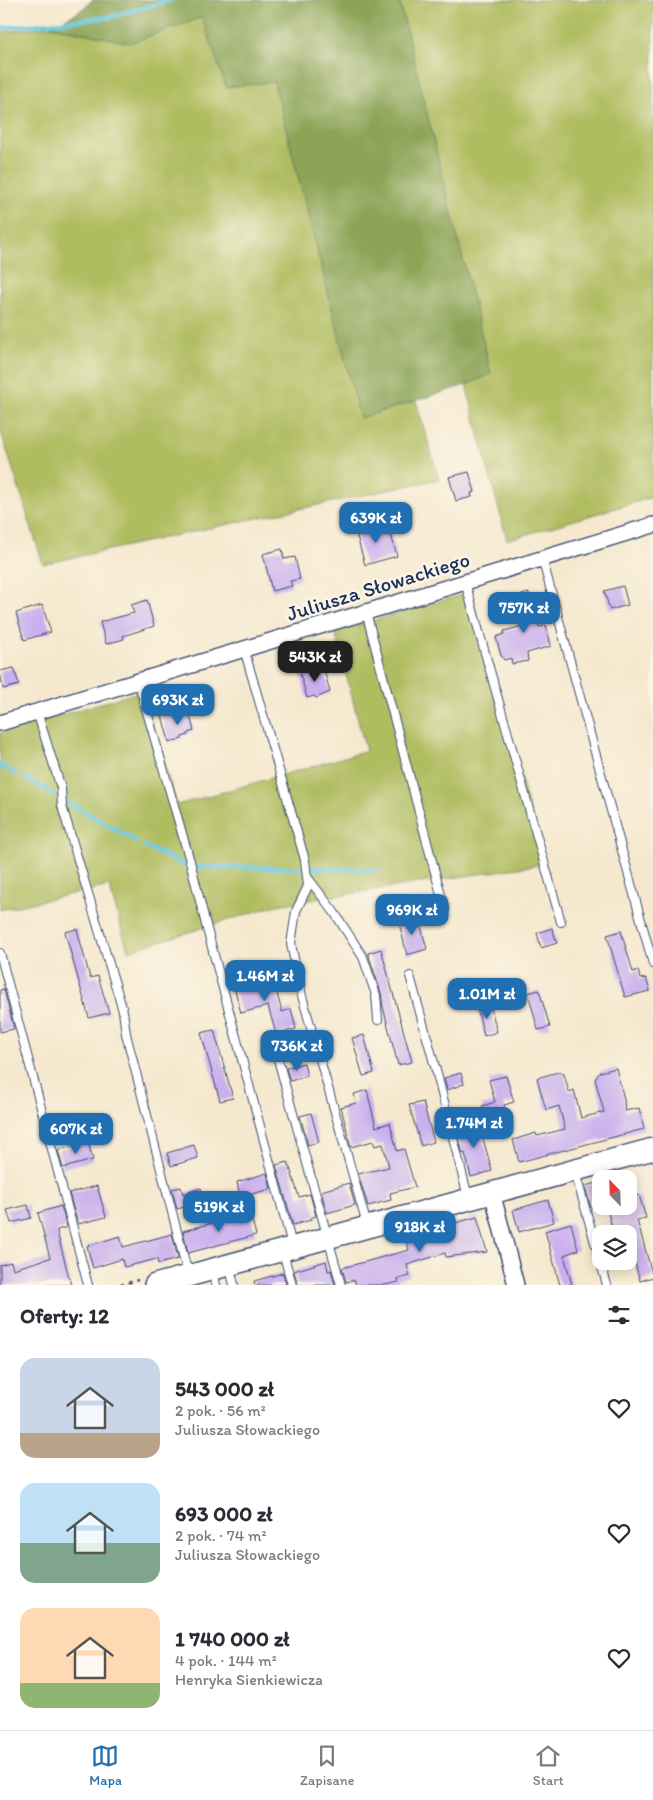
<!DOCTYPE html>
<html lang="pl">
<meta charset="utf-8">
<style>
:root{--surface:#fff;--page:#f7f7f7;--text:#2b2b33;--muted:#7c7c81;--line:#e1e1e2;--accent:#1f6fb2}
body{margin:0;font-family:Itim,sans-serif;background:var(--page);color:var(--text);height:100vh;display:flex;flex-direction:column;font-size:19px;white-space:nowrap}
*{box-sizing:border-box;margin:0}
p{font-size:16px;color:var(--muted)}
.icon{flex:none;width:28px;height:28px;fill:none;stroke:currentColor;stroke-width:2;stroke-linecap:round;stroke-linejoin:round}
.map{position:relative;height:1285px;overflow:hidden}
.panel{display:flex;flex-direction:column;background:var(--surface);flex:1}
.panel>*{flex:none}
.needle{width:32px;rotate:337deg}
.fabs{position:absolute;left:592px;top:1170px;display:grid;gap:10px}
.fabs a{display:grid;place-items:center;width:45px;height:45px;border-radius:10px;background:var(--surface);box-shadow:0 2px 12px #0003;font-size:25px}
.price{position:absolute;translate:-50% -42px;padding:0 11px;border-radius:10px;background:var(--accent);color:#fff;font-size:16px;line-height:32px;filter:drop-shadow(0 1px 2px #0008)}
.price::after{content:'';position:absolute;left:50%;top:30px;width:15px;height:11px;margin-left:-8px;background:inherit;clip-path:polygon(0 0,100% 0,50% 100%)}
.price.selected{background:#222;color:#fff}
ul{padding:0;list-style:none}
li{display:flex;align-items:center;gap:15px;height:125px;padding:0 20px}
li span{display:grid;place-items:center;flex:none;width:140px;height:100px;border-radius:15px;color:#555}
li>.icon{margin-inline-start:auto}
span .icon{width:60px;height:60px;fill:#fffc;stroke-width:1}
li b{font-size:21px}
h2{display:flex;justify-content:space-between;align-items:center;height:60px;padding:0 20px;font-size:21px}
.dock{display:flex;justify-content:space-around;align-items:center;height:70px;border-top:1px solid var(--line);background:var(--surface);font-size:14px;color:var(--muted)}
.dock a{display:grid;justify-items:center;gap:2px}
.dock .selected{color:var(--accent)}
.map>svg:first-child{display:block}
.green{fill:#afbc5f;stroke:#65765e}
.forest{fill:#8ba456;stroke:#536a5a}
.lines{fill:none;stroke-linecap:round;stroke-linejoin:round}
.stream{stroke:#61c7de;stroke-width:4.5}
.building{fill:#c9afee}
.lane-casing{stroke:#3c4b6f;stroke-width:10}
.street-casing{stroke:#3c4b6f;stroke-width:18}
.secondary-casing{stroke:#3c4b6f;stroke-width:24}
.path{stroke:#3c4b6f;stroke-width:2.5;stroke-dasharray:4 4;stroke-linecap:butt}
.lane{stroke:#fff;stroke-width:8}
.street{stroke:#fff;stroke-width:15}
.secondary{stroke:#fff;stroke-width:21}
.labels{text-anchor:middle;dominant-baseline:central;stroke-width:5;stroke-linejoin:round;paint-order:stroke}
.street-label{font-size:21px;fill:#1b2f5e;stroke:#fcf5e5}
</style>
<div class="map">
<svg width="653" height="1285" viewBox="0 0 653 1285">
<rect width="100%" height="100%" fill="#fcf5e5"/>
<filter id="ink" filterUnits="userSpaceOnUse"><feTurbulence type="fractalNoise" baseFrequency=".02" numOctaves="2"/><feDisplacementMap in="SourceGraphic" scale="10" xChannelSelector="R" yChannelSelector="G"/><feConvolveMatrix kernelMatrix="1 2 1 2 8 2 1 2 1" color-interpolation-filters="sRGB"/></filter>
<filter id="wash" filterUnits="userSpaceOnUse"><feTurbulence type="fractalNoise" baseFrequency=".0096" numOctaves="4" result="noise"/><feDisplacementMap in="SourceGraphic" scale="20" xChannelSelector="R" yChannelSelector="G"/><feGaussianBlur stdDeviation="1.12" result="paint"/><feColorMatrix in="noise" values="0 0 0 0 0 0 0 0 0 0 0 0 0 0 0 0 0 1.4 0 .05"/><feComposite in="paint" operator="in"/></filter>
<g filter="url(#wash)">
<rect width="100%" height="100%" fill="#f5e8ce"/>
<g class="green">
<polygon points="399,0 653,0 653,497 507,540 466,385 491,373"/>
<polygon points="203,17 226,87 274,81 360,418 416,401 439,479 43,564 0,429 0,32 51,26 130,43"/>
<polygon points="471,592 544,864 277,905 128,951 109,886 0,910 0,733 142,691 177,805 366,751 335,632"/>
</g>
<polygon class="forest" points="93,0 399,0 491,374 466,385 360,418 274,82 226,87 202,17 130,43 51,26 77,13"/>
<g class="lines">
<g class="stream">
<polyline points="0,28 110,17 171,0"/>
<polyline points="0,765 16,774"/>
<polyline points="25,778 55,795"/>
<polyline points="64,800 136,841"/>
<polyline points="144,846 187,866"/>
<polyline points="196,867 301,868"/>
<polyline points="311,868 377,870"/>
</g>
</g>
<g id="blocks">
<g class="building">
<polygon points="469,472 475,492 471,493 472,497 456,501 449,477"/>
<polygon points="388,524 397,556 365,565 356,533"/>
<polygon points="282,549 284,559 295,557 300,579 290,581 292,586 272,591 263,554"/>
<polygon points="623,586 628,605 610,610 604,591"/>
<polygon points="529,593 539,627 546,625 551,646 527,653 528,661 512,664 511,658 504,660 502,656 501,656 496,637 504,634 504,631 523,626 515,597"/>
<polygon points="147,600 154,626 123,636 124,639 106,644 100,622 134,613 131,605"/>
<polygon points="42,605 51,632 24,640 16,613"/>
<polygon points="323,666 330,692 316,698 314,696 307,698 300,673"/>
<polygon points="14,668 19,685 3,689 0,671"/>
<polygon points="175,711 176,715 189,712 194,731 188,733 188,735 182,737 182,739 169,742 162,715"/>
<polygon points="411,915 415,929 421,927 427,949 407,955 398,918"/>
<polygon points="552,928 557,943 541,948 537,933"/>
<polygon points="77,929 90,978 98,976 109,1013 89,1018 65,932"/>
<polygon points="621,931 633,972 638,970 640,979 646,978 650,991 625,997 607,935"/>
<polygon points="381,949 412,1062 398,1065 383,1007 381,993 368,953"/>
<polygon points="272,975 282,1012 291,1009 296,1029 276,1034 268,1006 241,1013 234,986"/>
<polygon points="4,989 14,1029 0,1032 0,990"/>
<polygon points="539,990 550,1027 538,1030 528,993"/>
<polygon points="490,1004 497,1032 484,1036 477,1008"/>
<polygon points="214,1030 233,1098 220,1101 201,1033"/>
<polygon points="364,1035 374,1073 363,1076 352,1038"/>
<polygon points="304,1063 307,1076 290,1081 286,1068"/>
<polygon points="616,1068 624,1099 625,1111 639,1108 644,1129 519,1162 513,1140 536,1133 537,1136 565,1129 559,1106 546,1110 537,1078 558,1072 564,1074 569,1092 574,1090 581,1118 604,1112 595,1079 600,1072"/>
<polygon points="461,1073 464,1084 447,1090 444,1078"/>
<polygon points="506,1076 514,1102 504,1105 508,1121 487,1126 482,1106 495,1102 489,1080"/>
<polygon points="367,1090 376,1127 390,1123 397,1151 404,1149 415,1187 390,1193 391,1200 368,1206 358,1174 389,1167 383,1144 375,1146 373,1141 351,1147 341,1107 356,1103 354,1094"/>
<polygon points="423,1102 434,1142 421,1146 409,1105"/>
<polygon points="311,1113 319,1142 308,1145 300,1116"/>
<polygon points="478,1121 492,1171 471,1177 465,1153 463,1154 456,1128"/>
<polygon points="88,1142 93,1160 63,1168 58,1150"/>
<polygon points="194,1145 198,1158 171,1166 167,1153"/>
<polygon points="288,1162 299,1197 310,1194 316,1216 310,1218 311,1220 293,1225 276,1165"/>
<polygon points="267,1173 271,1189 240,1197 237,1182"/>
<polygon points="601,1182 601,1205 591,1208 585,1186"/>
<polygon points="349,1183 355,1205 327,1213 321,1191"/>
<polygon points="97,1186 106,1217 78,1224 69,1193"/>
<polygon points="181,1187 183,1194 201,1188 205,1201 177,1209 172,1189"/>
<polygon points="639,1195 646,1218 637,1220 653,1277 640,1281 629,1242 629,1234 619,1234 617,1226 612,1227 606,1206 629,1206 629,1198"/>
<polygon points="548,1200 554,1222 519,1232 513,1210"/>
<polygon points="28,1205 31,1218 11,1223 7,1210"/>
<polygon points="61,1206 67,1227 57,1230 57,1232 71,1285 0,1285 0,1265 11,1262 13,1269 50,1258 38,1213"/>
<polygon points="250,1213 256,1235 188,1253 183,1231"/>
<polygon points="477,1217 487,1252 446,1257 445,1253 407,1265 410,1276 398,1279 399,1282 385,1285 356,1285 354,1280 346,1282 342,1268 409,1250 405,1237"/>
<polygon points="571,1223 578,1250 564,1255 572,1285 560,1285 545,1231"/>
<polygon points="172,1234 178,1259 158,1264 157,1259 124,1267 122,1259 93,1268 87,1246 120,1236 123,1247"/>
<polygon points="326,1261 328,1271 331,1270 335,1285 298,1285 294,1271"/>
<polygon points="283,1273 286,1285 255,1285 254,1281"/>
</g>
</g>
</g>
<g filter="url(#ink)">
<use href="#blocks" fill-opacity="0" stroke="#3c4b6f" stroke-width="1"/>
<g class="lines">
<defs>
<g id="lane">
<polyline points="542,558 653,964"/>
<polyline points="465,582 561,922"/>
<polyline points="366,612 445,910"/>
<polyline points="244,649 305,860 308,886 296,911 291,944 302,996 367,1225"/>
<polyline points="138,681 190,861 207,929 292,1245"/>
<polyline points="37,712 61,788 62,806 123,1011 126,1034 188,1274"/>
<polyline points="308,878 334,912 363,957 376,995 378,1020"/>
<polyline points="0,953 88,1285"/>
<polyline points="410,976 437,1074 468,1197"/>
<polyline points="272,1038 341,1285"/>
<polyline points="575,1172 607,1285"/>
<polyline points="283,1252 292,1285"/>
<polyline points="229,1265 234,1285"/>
<polyline points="213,1270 216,1285"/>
</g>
<g id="street">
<polyline points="0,723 653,525"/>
<polyline points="492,1192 516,1285"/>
</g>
<polyline id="secondary" points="155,1285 653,1149"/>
</defs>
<use href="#lane" class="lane-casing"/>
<use href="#street" class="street-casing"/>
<use href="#secondary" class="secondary-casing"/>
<polyline class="path" points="120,1285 138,1280"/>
<use href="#lane" class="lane"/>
<use href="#street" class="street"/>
<use href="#secondary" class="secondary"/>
</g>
</g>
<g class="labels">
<g class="street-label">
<text transform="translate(378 586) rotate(-17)">Juliusza Słowackiego</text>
</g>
</g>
</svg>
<div class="fabs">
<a><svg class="needle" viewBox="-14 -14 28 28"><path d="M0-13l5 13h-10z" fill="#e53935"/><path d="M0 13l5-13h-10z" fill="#7c7c81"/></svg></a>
<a><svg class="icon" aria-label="layers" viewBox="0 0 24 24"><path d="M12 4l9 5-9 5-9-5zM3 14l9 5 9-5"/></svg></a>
</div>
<b class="price" style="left:376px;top:544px">639K zł</b>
<b class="price" style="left:524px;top:634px">757K zł</b>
<b class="price selected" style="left:315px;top:683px">543K zł</b>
<b class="price" style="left:178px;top:726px">693K zł</b>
<b class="price" style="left:412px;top:936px">969K zł</b>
<b class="price" style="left:265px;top:1002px">1.46M zł</b>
<b class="price" style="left:487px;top:1020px">1.01M zł</b>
<b class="price" style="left:297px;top:1072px">736K zł</b>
<b class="price" style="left:474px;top:1149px">1.74M zł</b>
<b class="price" style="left:76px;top:1155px">607K zł</b>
<b class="price" style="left:219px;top:1233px">519K zł</b>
<b class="price" style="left:420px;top:1253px">918K zł</b>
</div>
<section class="panel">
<h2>Oferty: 12<svg class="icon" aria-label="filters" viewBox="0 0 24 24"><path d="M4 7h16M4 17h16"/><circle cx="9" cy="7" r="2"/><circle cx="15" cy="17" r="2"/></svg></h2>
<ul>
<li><span style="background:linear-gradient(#c9d6e8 75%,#b9a48a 0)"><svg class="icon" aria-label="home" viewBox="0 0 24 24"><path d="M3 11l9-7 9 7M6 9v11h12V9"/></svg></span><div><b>543 000 zł</b><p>2 pok. · 56 m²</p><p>Juliusza Słowackiego</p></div><svg class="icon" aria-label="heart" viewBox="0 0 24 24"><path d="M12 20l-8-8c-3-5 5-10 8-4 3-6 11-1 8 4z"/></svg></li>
<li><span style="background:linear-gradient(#bfe0f5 60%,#7fa58c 0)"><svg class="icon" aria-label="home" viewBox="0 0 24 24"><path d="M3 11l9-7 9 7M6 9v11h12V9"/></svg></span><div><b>693 000 zł</b><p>2 pok. · 74 m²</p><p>Juliusza Słowackiego</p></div><svg class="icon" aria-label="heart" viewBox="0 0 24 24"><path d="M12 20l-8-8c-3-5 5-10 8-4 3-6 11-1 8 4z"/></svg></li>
<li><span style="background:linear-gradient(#ffd9b3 75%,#8fb573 0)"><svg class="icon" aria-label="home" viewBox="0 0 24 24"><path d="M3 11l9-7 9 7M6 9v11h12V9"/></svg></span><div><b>1 740 000 zł</b><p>4 pok. · 144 m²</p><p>Henryka Sienkiewicza</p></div><svg class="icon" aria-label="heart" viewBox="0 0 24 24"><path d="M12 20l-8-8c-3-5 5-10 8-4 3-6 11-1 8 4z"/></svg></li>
</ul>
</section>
<nav class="dock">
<a class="selected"><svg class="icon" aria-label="map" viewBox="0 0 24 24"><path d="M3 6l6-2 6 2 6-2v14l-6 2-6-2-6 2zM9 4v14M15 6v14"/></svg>Mapa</a>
<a><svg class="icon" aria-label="saved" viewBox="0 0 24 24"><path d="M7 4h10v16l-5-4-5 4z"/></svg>Zapisane</a>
<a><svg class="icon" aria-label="home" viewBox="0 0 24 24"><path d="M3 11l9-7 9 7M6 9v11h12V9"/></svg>Start</a>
</nav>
